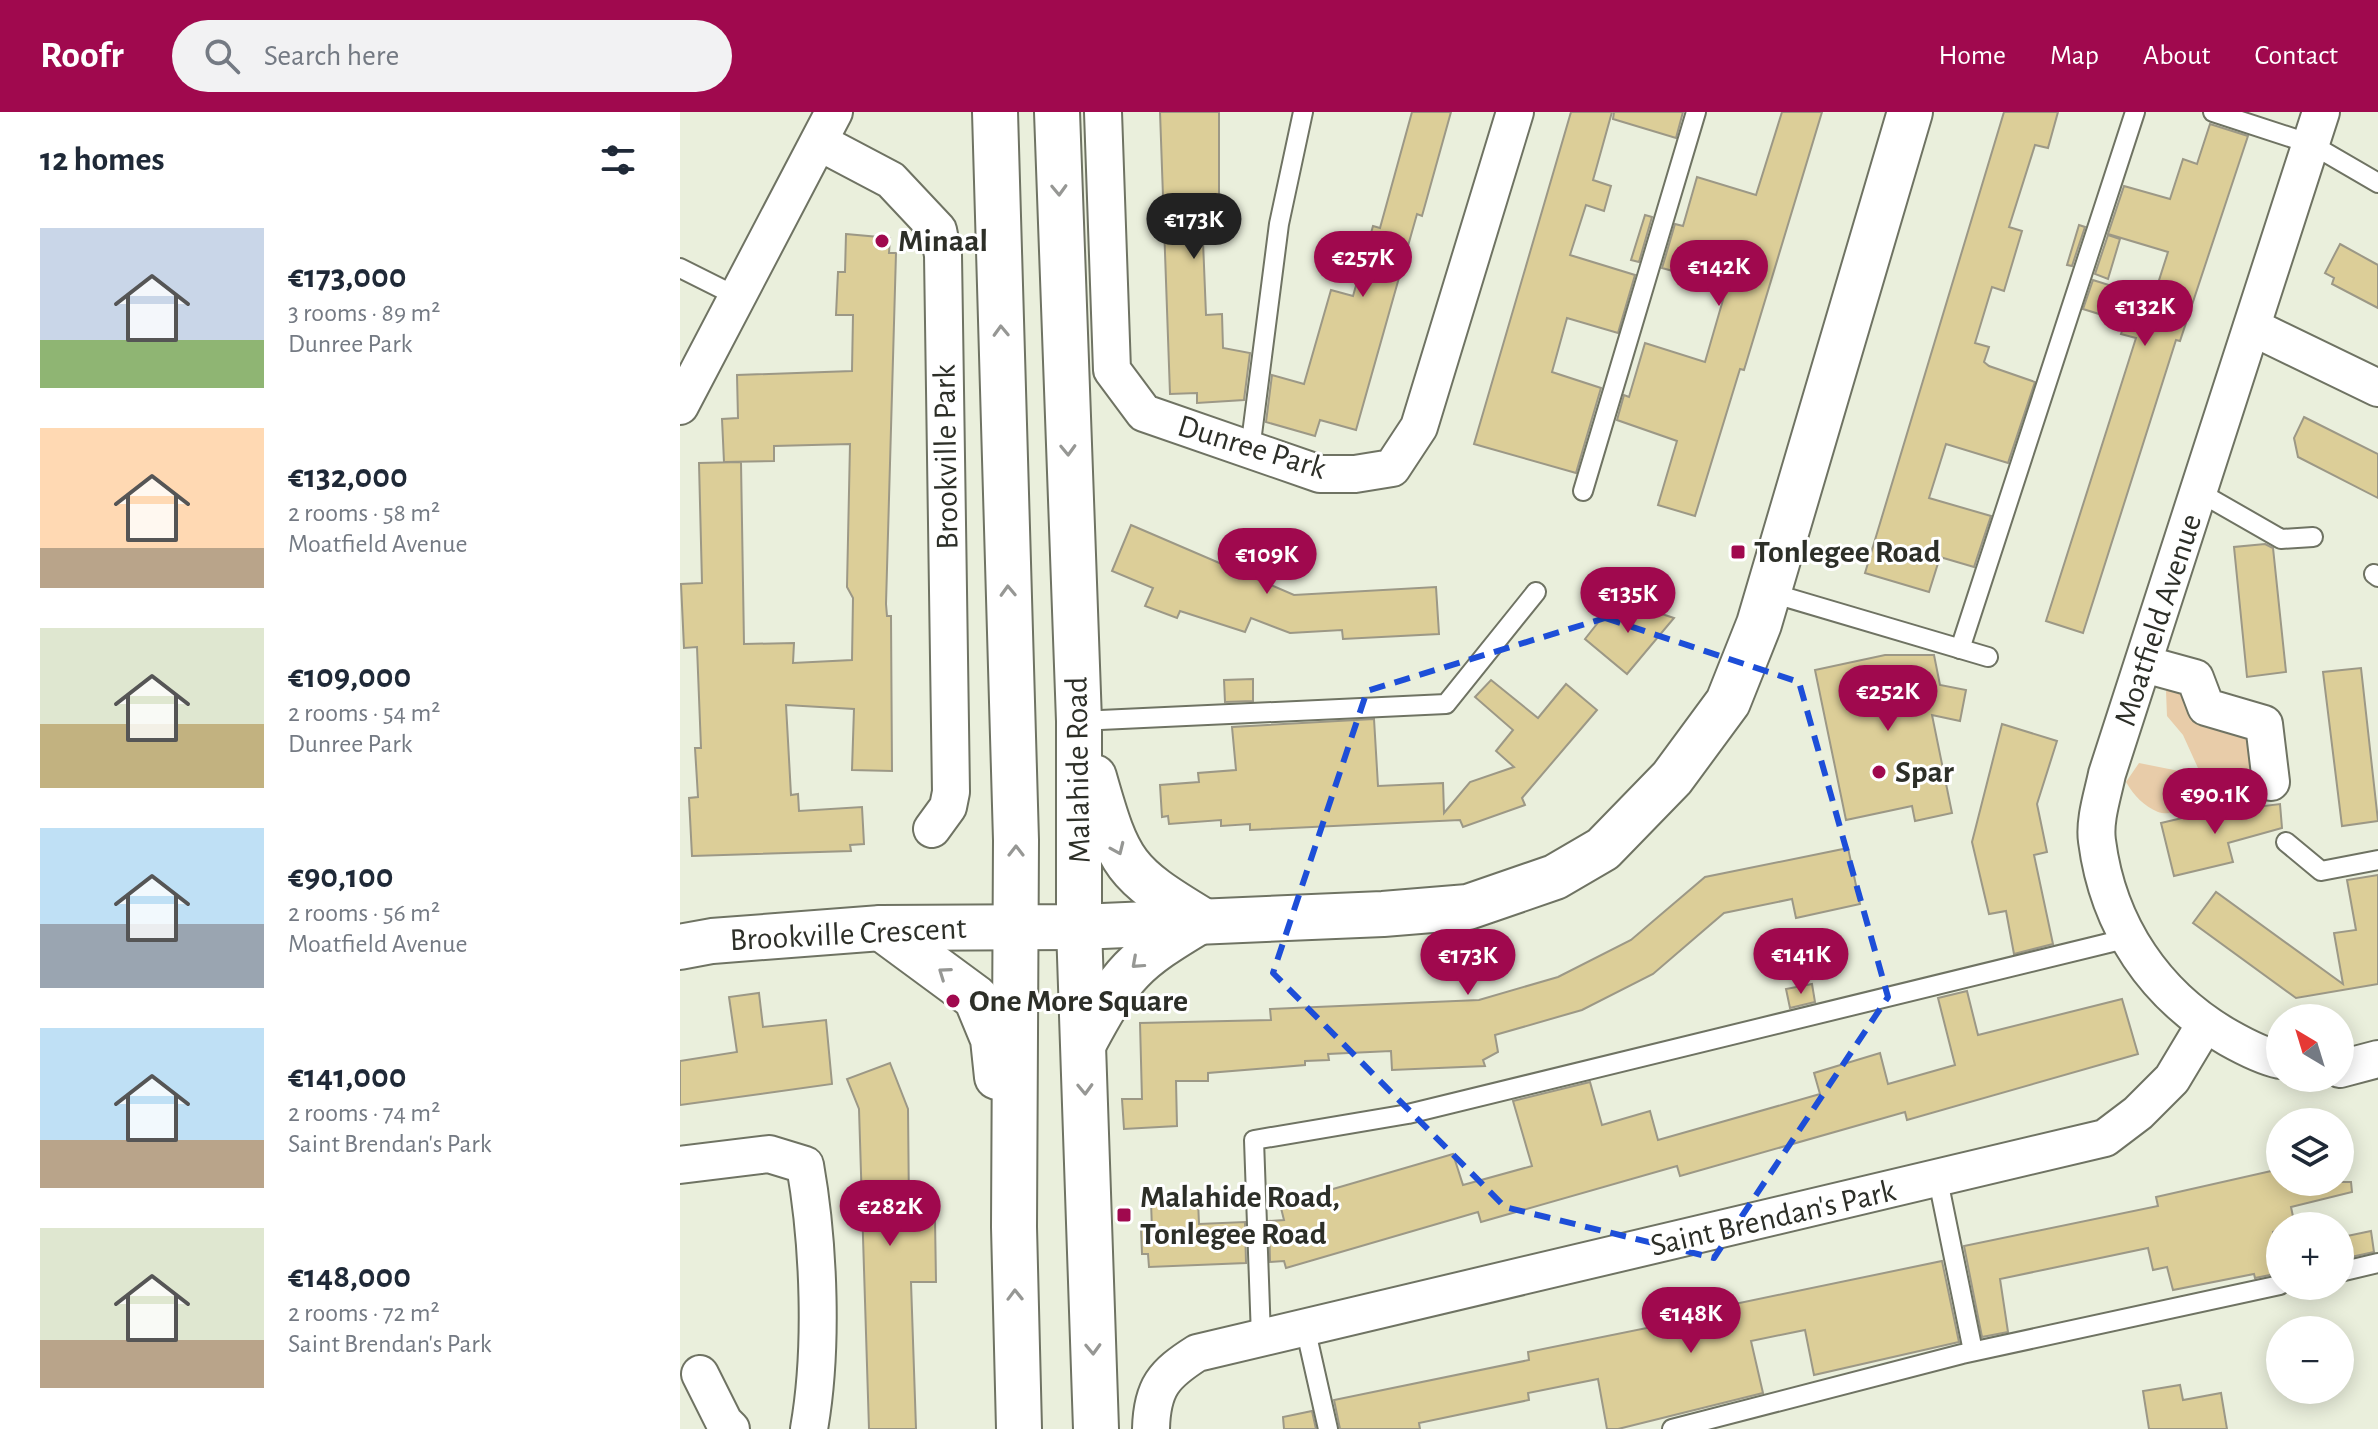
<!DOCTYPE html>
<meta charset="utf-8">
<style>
:root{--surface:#fff;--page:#f2f2f3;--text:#1f2937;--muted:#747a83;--accent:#a0094e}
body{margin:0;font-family:"Alegreya Sans",sans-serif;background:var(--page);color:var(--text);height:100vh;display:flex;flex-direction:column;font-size:30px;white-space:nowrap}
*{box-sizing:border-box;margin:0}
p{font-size:26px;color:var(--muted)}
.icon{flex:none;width:44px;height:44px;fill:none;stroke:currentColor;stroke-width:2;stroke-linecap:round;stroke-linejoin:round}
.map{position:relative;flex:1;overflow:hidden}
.details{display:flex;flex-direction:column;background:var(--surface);width:680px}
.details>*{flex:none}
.needle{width:52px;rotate:322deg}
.controls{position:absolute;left:1586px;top:892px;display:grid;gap:16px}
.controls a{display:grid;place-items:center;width:88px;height:88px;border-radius:50%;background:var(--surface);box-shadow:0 4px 20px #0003;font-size:40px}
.price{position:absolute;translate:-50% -68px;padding:0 18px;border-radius:28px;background:var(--accent);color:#fff;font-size:26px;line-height:52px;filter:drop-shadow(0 2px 4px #0008)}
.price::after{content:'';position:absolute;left:50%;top:48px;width:24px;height:18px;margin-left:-12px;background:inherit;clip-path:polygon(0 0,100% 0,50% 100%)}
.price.current{background:#222;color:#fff}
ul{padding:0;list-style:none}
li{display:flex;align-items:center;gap:24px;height:200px;padding:0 40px}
li span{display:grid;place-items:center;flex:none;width:224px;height:160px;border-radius:0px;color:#555}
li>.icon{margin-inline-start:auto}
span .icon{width:96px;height:96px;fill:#fffc;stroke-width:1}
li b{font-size:34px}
h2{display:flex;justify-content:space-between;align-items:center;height:96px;padding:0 40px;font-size:34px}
header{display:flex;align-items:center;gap:48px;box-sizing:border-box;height:112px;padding:0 40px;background:var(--accent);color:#fff}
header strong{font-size:38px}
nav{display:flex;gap:44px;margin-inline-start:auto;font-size:28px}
.search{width:560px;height:72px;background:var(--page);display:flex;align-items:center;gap:20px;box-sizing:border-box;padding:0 28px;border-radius:44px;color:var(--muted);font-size:30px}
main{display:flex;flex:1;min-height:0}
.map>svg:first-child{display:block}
.green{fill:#e8cca9}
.building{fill:#dcce98;stroke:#9c9886;stroke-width:2}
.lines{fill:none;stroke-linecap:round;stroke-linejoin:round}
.service-casing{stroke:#6f7363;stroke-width:22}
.minor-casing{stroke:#6f7363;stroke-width:40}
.secondary-casing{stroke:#6f7363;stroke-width:48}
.service{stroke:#fff;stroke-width:18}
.minor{stroke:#fff;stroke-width:36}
.secondary{stroke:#fff;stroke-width:44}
.oneway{stroke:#969794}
.marked{fill:none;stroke:#1d4ed8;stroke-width:6;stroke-dasharray:16 10;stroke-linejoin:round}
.poi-dot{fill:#a0094e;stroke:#fff;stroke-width:3}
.labels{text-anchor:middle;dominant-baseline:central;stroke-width:6;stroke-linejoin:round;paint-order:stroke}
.poi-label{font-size:32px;font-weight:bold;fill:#2d2f28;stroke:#fff;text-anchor:start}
.street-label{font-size:32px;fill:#2d2f28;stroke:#fff}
</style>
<header>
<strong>Roofr</strong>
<div class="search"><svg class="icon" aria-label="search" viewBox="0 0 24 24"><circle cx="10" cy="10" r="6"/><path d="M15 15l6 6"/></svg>Search here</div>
<nav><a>Home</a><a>Map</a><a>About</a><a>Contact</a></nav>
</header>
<main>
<section class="details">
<h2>12 homes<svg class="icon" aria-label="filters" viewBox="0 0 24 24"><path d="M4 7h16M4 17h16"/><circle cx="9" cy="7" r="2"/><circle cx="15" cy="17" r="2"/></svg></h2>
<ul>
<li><span style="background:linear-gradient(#c9d6e8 70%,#8fb573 0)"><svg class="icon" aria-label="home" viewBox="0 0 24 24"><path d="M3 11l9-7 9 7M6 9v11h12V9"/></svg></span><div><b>€173,000</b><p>3 rooms · 89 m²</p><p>Dunree Park</p></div></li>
<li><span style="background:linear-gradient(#ffd9b3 75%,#b9a48a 0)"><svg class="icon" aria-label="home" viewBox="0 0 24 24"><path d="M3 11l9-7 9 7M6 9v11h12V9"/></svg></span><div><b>€132,000</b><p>2 rooms · 58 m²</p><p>Moatfield Avenue</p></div></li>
<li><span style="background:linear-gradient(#dfe7d0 60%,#c2b280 0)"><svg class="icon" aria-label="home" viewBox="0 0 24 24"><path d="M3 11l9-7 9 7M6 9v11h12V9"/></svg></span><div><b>€109,000</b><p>2 rooms · 54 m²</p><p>Dunree Park</p></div></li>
<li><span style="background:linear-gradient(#bfe0f5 60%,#9aa5b1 0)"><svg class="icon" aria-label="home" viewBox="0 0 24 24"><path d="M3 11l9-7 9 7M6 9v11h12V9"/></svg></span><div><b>€90,100</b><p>2 rooms · 56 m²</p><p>Moatfield Avenue</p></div></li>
<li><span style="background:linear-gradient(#bfe0f5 70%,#b9a48a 0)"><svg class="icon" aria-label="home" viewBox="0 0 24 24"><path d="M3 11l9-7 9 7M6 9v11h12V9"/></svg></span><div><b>€141,000</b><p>2 rooms · 74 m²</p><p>Saint Brendan's Park</p></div></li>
<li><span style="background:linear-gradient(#dfe7d0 70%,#b9a48a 0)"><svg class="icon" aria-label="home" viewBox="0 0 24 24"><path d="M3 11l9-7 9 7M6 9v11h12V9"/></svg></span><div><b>€148,000</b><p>2 rooms · 72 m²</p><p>Saint Brendan's Park</p></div></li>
</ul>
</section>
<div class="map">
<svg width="1698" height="1317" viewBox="0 0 1698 1317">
<rect width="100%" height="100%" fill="#eaefdc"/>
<path class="green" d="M1506,573L1579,596L1585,683C1569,689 1491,706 1478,700C1464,694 1454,684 1446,670L1459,651L1499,659L1518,656L1503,623L1487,604L1486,579Z"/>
<g class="building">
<polygon points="480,0 539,0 539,104 522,105 526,203 542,202 543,236 570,241 564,288 517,291 517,281 490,282"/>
<polygon points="732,0 771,0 742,104 737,102 676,318 640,308 635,324 586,310 592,263 624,272 651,178 673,184 693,114 700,116"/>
<polygon points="891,0 932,0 913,68 931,74 924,99 906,93 890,143 955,163 938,221 887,206 872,260 921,276 896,361 794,332"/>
<polygon points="934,0 1003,0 996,26 933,7"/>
<polygon points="1102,0 1142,0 1064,258 1060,257 1015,404 978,393 997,329 937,308 944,283 949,285 965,231 1025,250 1047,174 982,156 995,112 1003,114 1017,65 1076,83"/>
<polygon points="1324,0 1378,0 1368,36 1355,33 1329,115 1342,119 1324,179 1312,175 1295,231 1309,235 1304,250 1309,254 1355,270 1328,351 1266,332 1249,386 1311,404 1294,455 1260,445 1249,480 1185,461"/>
<polygon points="1530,12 1568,24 1500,229 1496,228 1403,521 1366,509 1456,226 1441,222 1445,210 1403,197 1413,168 1473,187 1488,140 1428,122 1444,74 1490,87 1503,47 1517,52"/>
<polygon points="965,103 972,105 959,150 951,148"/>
<polygon points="1399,113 1405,115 1392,154 1387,153"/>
<polygon points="166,122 210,126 209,141 216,141 206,492 207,504 211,504 212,659 172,658 174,597 106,593 111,683 118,682 119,699 182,695 184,732 170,733 171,739 12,744 9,686 18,685 15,636 21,636 17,535 4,536 1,472 22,471 19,351 61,350 64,532 114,531 113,551 172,548 173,486 167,475 170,332 94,334 94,349 44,350 42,307 58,306 57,263 172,259 173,203 156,203 158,160 165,160"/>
<polygon points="1428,123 1440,127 1428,167 1415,162"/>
<polygon points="1660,132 1698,153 1698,196 1652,172 1654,166 1645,161"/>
<polygon points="1624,305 1698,342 1698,386 1618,345 1614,326"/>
<polygon points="451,413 614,483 756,475 759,522 663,527 662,518 610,521 571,506 565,520 500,499 497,506 465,494 473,476 432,459"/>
<polygon points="1585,432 1593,436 1606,560 1567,565 1554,435"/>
<polygon points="952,492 994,506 947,562 905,527 928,498 939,508"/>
<polygon points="1205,543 1254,543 1260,573 1286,578 1280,609 1252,603 1272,701 1235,709 1232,694 1166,708 1135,558"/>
<polygon points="1681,556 1698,709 1662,714 1643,560"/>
<polygon points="573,567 573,589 545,590 544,568"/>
<polygon points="811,568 858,606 886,572 917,598 842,686 845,693 783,715 780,708 570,718 570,712 541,714 541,708 489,712 488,704 482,705 480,673 519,670 518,661 556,658 552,615 694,607 698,674 763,671 764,701 790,670 834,655 816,639 833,618 795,585"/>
<polygon points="1322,612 1377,629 1357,692 1367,740 1354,743 1373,832 1334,842 1326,799 1309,802 1292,730"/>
<polygon points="1600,692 1602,716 1548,731 1553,750 1494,764 1481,711 1519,702"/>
<polygon points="1168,736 1180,792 1116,806 1112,787 1044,801 973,862 902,898 815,923 818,940 803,948 805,954 712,958 711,939 648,942 649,948 625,949 625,953 528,961 528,969 496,969 497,1014 444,1017 442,987 462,987 460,911 591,908 590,897 799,888 878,865 951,828 1025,765"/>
<polygon points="1698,763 1698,872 1616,886 1513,811 1536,780 1663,872 1654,821 1676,818 1667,768"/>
<polygon points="1132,872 1135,890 1110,896 1106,877"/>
<polygon points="1287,879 1298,923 1442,887 1458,942 1227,1008 1225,1000 1000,1064 997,1054 801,1110 798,1100 606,1156 604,1149 590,1150 589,1109 604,1108 599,1088 629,1084 773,1042 783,1073 852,1054 833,989 910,970 922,1013 970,999 978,1028 1140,982 1134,961 1200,941 1208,972 1275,953 1258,886"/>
<polygon points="79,881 83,915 146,908 152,972 0,993 0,949 57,940 49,885"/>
<polygon points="210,951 228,997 229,1096 251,1096 251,1107 255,1107 256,1170 231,1170 236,1317 189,1317 179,997 167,967"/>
<polygon points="1600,1057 1600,1070 1671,1070 1672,1080 1611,1095 1615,1114 1600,1114 1600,1118 1593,1120 1600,1161 1575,1166 1574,1162 1493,1178 1487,1155 1473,1158 1468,1136 1320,1167 1328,1220 1302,1225 1284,1134 1478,1094 1476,1085"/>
<polygon points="518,1088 519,1112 565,1110 566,1151 469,1155 468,1142 462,1142 461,1117 472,1117 471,1090"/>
<polygon points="1691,1119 1694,1140 1671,1145 1667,1124"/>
<polygon points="1262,1149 1279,1230 1134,1263 1125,1218 1071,1229 1083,1281 938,1317 927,1317 918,1267 848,1281 849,1288 739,1311 740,1317 660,1317 654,1288 849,1248 848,1240 1046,1200 1045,1194"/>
<polygon points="1500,1273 1503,1288 1541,1281 1547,1317 1469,1317 1463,1279"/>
<polygon points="632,1299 636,1317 604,1317 603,1305"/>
</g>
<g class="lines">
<defs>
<g id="service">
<polyline points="1533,0 1631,32 1698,71"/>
<polyline points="0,156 58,185"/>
<polyline points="570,338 599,112 623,0"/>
<polyline points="903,379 1016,0"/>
<polyline points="1519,380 1601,427 1633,425"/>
<polyline points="1694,462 1698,465"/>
<polyline points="1088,480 1308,545"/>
<polyline points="1280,537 1455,0"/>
<polyline points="399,609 766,592 856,480"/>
<polyline points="1606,730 1641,759 1698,748"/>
<polyline points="1258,1068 1293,1239"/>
<polyline points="1660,1160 1698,1151"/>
<polyline points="625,1215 648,1317"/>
<polyline points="581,1225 574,1028 728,1002 1449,826"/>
<polyline points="992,1317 1282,1242 1600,1173"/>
</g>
<g id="minor">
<polyline points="423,0 432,258 464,301 640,362 675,362 712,356 739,315 835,0"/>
<polyline points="139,30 211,68 258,118 263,143 271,680 268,695 252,717"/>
<polyline points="1572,215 1698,276"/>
<polyline points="0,294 154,0"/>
<polyline points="1464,552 1515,566 1526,595 1584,612 1591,670"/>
<path d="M1600,948C1582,944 1565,935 1549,926C1475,884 1428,814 1417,729C1414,708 1423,682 1427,662L1641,0"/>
<polyline points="1660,957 1698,947"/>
<path d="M0,1053L89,1042L125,1053C139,1132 143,1238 129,1317"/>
<polyline points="20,1262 44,1310 51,1317"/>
<path d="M471,1317C472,1275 484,1262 517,1241L1425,1026L1458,1001L1492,967L1525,912"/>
</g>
<g id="secondary">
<polyline points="315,0 336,728 334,1115 339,1317"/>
<polyline points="377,0 399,609 399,815 416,1317"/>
<polyline points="201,816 296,886 313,927 317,965"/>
<polyline points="0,835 32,829 201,816 399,815 703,802 788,795 875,765 923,737 992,666 1048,590 1079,512 1230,0"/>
<path d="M404,931C442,860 453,849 522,808C444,761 439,753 414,665"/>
</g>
</defs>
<use href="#service" class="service-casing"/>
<use href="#minor" class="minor-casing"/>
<use href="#secondary" class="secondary-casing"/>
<use href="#service" class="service"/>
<use href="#minor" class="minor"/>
<use href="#secondary" class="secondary"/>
</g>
<defs><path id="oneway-chevron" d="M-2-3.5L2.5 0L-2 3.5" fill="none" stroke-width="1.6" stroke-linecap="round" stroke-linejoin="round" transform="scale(2)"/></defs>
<g class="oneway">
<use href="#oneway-chevron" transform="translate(379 78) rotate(88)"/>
<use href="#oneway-chevron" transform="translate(321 219) rotate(-92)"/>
<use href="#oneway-chevron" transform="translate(388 338) rotate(88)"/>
<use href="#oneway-chevron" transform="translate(328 479) rotate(-92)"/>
<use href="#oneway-chevron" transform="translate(438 737) rotate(66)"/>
<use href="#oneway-chevron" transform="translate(336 739) rotate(-90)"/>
<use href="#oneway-chevron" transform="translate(457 851) rotate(138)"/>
<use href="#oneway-chevron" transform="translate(264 861) rotate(-145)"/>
<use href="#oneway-chevron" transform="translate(405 977) rotate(88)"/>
<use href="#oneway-chevron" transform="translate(335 1183) rotate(-91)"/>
<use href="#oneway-chevron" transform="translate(413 1237) rotate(88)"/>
</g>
<path class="marked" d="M925,506L1119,570L1208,885L1034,1146L825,1095L593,861L687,579Z"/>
<g class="poi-dot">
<circle cx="202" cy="129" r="8"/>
<rect x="1050" y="432" width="16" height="16" rx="4"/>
<circle cx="1199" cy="660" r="8"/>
<circle cx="273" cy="889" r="8"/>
<rect x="436" y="1095" width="16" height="16" rx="4"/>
</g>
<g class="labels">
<g class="poi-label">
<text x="218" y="129">Minaal</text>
<text x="1074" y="440">Tonlegee Road</text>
<text x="1215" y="660">Spar</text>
<text x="289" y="889">One More Square</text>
<text x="460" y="1085">Malahide Road,<tspan x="460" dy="37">Tonlegee Road</tspan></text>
</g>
<g class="street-label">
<text transform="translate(572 335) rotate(17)">Dunree Park</text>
<text transform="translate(266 345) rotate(-91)">Brookville Park</text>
<text transform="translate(1478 508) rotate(-72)">Moatfield Avenue</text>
<text transform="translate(398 658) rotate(-91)">Malahide Road</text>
<text transform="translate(168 822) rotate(-3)">Brookville Crescent</text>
<text transform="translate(1093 1106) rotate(-13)">Saint Brendan's Park</text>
</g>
</g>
</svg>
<div class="controls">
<a><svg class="needle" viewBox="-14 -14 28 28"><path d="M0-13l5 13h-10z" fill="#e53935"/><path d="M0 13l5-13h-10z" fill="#747a83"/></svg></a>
<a><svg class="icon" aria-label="layers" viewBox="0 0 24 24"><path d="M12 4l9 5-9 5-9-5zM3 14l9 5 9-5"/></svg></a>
<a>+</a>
<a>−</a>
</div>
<b class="price current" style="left:514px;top:149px">€173K</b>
<b class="price" style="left:683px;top:187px">€257K</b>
<b class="price" style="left:1039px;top:196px">€142K</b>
<b class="price" style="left:1465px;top:236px">€132K</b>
<b class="price" style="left:587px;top:484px">€109K</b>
<b class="price" style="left:948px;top:523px">€135K</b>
<b class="price" style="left:1208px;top:621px">€252K</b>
<b class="price" style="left:1535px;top:724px">€90.1K</b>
<b class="price" style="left:1121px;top:884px">€141K</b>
<b class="price" style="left:788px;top:885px">€173K</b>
<b class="price" style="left:210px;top:1136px">€282K</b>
<b class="price" style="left:1011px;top:1243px">€148K</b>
</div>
</main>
